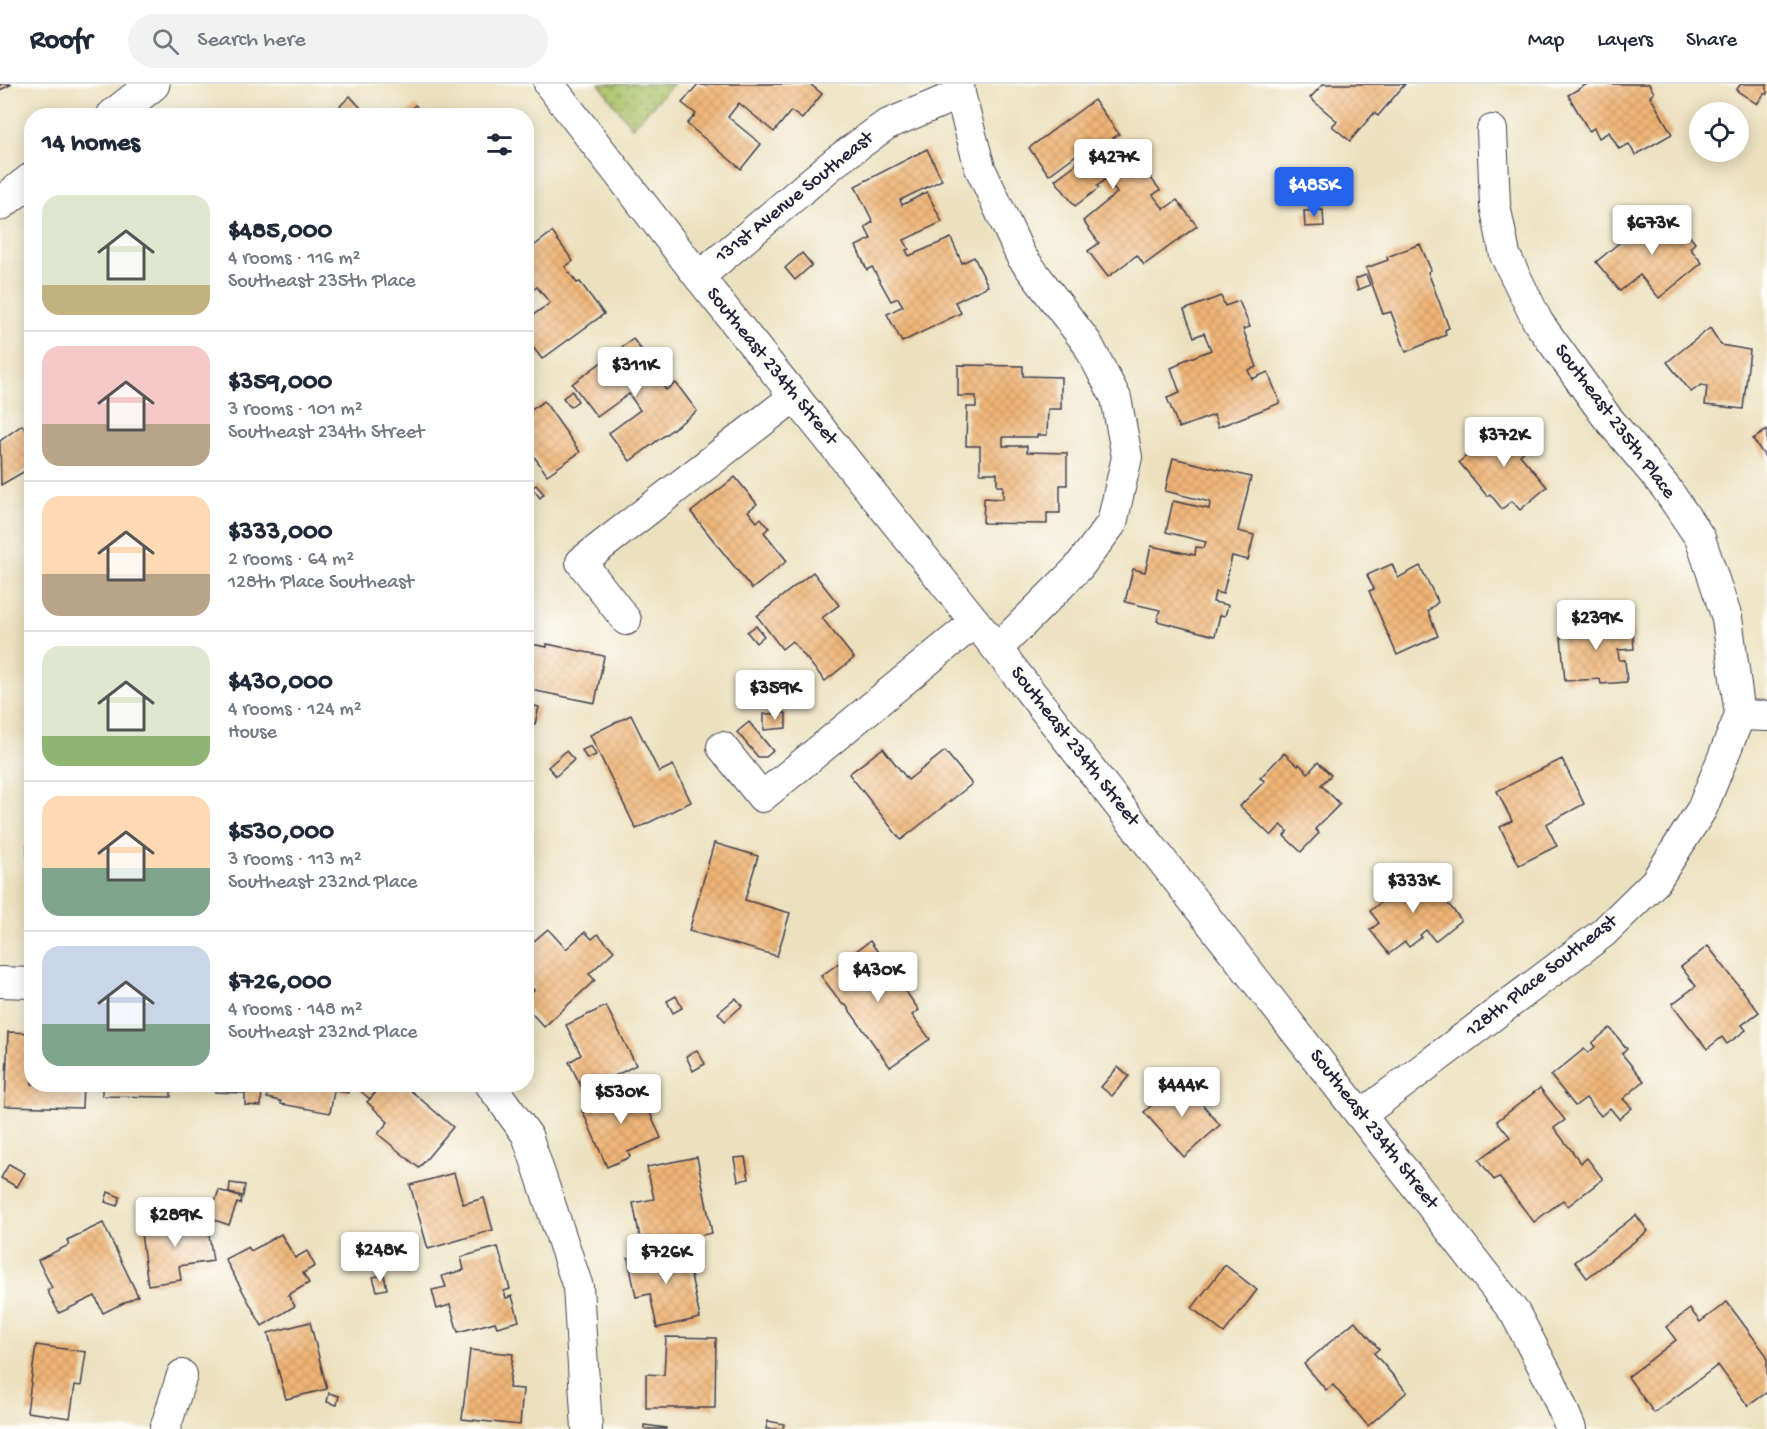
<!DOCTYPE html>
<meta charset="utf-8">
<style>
:root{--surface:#fff;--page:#f2f2f3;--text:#1f2937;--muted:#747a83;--line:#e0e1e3;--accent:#2563eb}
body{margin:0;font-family:"Gochi Hand",sans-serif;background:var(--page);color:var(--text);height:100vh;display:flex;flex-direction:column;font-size:22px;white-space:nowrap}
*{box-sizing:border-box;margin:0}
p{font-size:20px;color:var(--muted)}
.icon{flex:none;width:33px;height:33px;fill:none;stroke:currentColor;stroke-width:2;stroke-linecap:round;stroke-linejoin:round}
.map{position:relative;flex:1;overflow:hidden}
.drawer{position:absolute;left:24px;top:24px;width:510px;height:984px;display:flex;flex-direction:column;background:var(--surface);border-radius:24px;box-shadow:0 3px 15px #0003}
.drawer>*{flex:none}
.controls{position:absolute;left:1689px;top:18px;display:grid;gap:12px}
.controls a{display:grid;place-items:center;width:60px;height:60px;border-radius:50%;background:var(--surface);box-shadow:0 3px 15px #0003;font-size:30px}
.price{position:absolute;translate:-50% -51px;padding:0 14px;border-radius:6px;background:#fff;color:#222;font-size:20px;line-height:39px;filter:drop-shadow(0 2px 3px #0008)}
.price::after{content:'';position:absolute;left:50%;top:36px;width:18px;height:14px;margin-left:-9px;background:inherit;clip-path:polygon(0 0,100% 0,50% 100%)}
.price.current{background:var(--accent);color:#fff}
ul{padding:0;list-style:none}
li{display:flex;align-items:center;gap:18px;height:150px;padding:0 18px}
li+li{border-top:2px solid var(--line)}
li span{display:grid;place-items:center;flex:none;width:168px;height:120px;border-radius:18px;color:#555}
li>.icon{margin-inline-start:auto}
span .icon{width:72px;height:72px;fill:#fffc;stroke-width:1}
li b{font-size:26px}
h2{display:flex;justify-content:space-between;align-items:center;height:72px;padding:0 18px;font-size:26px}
header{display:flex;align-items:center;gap:36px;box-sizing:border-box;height:84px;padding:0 30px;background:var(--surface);border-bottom:2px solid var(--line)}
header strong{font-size:28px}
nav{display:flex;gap:33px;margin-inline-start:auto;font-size:21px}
.search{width:420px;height:54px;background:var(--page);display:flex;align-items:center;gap:15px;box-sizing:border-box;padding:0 21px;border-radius:33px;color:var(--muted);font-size:22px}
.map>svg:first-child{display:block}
.park{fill:url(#park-dots);stroke:#667251;stroke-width:1.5}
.building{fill:url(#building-cross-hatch)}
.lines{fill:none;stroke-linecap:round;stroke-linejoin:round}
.minor-casing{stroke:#403f4f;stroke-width:32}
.major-casing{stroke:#403f4f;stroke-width:35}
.minor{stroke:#fff;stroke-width:30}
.major{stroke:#fff;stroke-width:33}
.labels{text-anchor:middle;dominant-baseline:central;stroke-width:5;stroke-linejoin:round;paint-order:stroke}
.street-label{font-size:20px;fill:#22223b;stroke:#fdfcf7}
</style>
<header>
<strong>Roofr</strong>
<div class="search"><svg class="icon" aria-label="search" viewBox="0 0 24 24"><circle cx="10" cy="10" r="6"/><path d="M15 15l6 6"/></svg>Search here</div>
<nav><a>Map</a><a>Layers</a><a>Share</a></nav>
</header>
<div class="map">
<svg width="1767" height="1345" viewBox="0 0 1767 1345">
<defs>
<pattern id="park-dots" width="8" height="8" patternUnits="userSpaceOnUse" patternTransform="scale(1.5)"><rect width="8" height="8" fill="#aac167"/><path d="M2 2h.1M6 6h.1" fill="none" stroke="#8a9c56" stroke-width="1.8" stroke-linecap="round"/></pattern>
<pattern id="building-cross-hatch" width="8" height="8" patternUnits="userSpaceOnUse" patternTransform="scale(1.5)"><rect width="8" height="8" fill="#efb475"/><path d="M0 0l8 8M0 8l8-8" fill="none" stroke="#cd9a66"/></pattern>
</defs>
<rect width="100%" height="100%" fill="#fdfcf7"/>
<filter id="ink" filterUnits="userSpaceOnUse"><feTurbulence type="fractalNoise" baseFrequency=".0167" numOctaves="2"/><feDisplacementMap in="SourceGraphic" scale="12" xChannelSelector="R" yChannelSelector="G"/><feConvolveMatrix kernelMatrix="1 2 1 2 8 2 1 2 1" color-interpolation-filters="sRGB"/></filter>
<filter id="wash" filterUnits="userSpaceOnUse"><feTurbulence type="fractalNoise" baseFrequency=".008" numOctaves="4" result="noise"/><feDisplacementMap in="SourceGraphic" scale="24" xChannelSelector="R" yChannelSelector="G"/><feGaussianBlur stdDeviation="1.35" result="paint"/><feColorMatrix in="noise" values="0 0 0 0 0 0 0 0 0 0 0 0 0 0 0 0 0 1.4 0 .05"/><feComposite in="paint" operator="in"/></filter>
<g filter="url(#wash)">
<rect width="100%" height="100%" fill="#ece1bf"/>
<polygon class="park" points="599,0 673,0 632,43"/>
<g id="blocks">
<g class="building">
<polygon points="0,0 12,0 0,6"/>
<polygon points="698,0 706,2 708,0 810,0 822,10 802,35 791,27 774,48 739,19 728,33 761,60 741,85 687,40 696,30 682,19"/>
<polygon points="1323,0 1405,0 1378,32 1374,29 1350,57 1332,42 1337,37 1310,14"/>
<polygon points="1587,0 1649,0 1654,9 1650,12 1672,50 1635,71 1629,60 1619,65 1609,48 1599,54 1594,44 1589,47 1568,11"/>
<polygon points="1741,0 1767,0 1767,10 1764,10 1757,20 1736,6"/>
<polygon points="350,12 368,32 330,32"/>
<polygon points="1094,16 1119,50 1113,54 1121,65 1134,55 1150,76 1142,82 1160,106 1153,111 1164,125 1177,116 1197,142 1144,181 1137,171 1108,193 1088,167 1099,159 1083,137 1117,109 1106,95 1097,102 1099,104 1075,122 1055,96 1092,68 1087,63 1049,91 1029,64"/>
<polygon points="415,21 425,32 403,32"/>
<polygon points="927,65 942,96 900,116 902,121 927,108 942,138 904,156 909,165 906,166 909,172 951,154 962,179 974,173 988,202 955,218 961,229 902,258 887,230 903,222 898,214 891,217 872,183 867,186 856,162 871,155 865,143 873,138 855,102"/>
<polygon points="1660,125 1675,144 1680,140 1695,159 1690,164 1702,179 1659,214 1640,191 1620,207 1596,178"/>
<polygon points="1323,126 1324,142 1305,143 1304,127"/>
<polygon points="552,148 573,177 565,183 577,199 580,198 604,230 542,275 526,254 526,236 550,219 537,203 531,207 526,202 526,168"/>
<polygon points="1420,160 1431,186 1428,188 1449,244 1445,246 1446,251 1406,268 1391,228 1383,230 1366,184 1388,176 1387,173"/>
<polygon points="802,169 812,181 795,196 785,184"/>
<polygon points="1366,191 1370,201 1358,206 1355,195"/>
<polygon points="1221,212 1225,222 1239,217 1250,243 1243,245 1257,283 1248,286 1252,295 1268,288 1280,319 1218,343 1214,331 1179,344 1167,314 1180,309 1171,284 1180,280 1180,278 1211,266 1204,249 1194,253 1184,226"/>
<polygon points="1710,244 1721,261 1750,266 1743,325 1705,321 1707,302 1701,301 1691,308 1667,278"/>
<polygon points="633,255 658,287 655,290 666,306 676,299 697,327 630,377 609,349 640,326 629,310 597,333 572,300"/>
<polygon points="958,281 1023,282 1023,292 1061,293 1061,325 1048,325 1047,351 1037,351 1037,353 1003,353 1003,362 1027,362 1027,368 1067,369 1067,401 1060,401 1060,429 1047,429 1047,440 983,439 984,414 1003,415 1003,402 997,402 997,389 980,389 980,362 966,362 967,323 976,323 976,312 958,312"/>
<polygon points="572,307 578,317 570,323 563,314"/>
<polygon points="544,317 580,368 547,391 526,361 526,330"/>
<polygon points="1505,333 1529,363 1520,371 1547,403 1520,426 1512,417 1502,425 1490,410 1487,412 1459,378 1495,348 1491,344"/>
<polygon points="22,341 32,354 32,383 1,401 0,357"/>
<polygon points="1767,346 1767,376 1753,355"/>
<polygon points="1173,374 1251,393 1238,447 1254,451 1248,476 1232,472 1223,510 1215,508 1213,518 1228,521 1225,532 1220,531 1215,552 1157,537 1160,526 1125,518 1133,485 1145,488 1151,462 1195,471 1196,463 1204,464 1206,458 1166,448 1173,417 1209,425 1210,418 1165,407"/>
<polygon points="735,393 757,420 748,427 757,438 761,434 769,444 764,448 787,477 752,505 691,428"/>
<polygon points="536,401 544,410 540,414 532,404"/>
<polygon points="1392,480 1398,494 1420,482 1438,518 1428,527 1438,552 1397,571 1369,507 1374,505 1367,491"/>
<polygon points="813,488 839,521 822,534 854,574 825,597 792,557 782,565 757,532"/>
<polygon points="1632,537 1634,565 1618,566 1619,576 1625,576 1627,598 1601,600 1600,595 1565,597 1560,542"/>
<polygon points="756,542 764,552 756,559 747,548"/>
<polygon points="526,559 547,563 547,560 604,572 595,619 526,605"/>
<polygon points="526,620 539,623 535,640 526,638"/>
<polygon points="786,629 786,644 764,646 764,630"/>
<polygon points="631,631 659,688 673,681 691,718 636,745 590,651"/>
<polygon points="749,638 773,667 766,673 758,673 737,648"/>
<polygon points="591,662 596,671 587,675 582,666"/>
<polygon points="883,664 908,696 945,667 972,700 901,756 849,690"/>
<polygon points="566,667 574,676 556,692 548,683"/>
<polygon points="1284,669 1298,682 1299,680 1308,689 1318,678 1331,691 1321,701 1340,720 1315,745 1319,749 1301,768 1284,752 1288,747 1281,741 1271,752 1240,722 1265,697 1260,694"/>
<polygon points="1562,675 1584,720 1546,740 1557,762 1519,781 1500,743 1512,737 1497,707"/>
<polygon points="714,759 758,772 745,816 790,829 777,872 689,847"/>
<polygon points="27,762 32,762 32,806 29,806"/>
<polygon points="1421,785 1461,836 1435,857 1426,846 1420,851 1422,853 1409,863 1405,858 1389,870 1370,846 1379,839 1370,827"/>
<polygon points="548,845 566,865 585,848 592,855 598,850 614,867 589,890 595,896 544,943 526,923 526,913 534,906 526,897 526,864"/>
<polygon points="870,857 919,926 912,931 930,955 890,983 845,920 843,921 821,892"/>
<polygon points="1708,862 1759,928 1742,941 1746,946 1727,960 1722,953 1707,965 1672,920 1696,902 1681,883"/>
<polygon points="676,912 682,924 673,929 667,917"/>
<polygon points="736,914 742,922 725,937 718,929"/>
<polygon points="606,922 636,981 584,1008 569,978 581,971 566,941"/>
<polygon points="1610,944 1627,965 1622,970 1644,997 1623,1015 1632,1024 1619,1035 1610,1024 1601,1032 1586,1014 1575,1022 1551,992 1584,965 1588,969 1595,963 1592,959"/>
<polygon points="8,948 32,949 32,1000 83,1000 82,1024 5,1022"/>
<polygon points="697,966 705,980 693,987 686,972"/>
<polygon points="1118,983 1129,992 1112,1012 1101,1003"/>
<polygon points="1181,995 1220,1041 1184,1073 1144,1028"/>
<polygon points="102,1000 171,1000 171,1013 102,1012"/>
<polygon points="183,1000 257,1000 257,1003 262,1003 261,1022 245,1021 245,1009 215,1008 215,1004 183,1003"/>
<polygon points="270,1000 350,1000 348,1009 334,1007 330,1029 281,1020 281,1017 267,1014"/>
<polygon points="362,1000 382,1000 370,1015 358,1005"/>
<polygon points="384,1000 403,1000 453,1043 419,1084 378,1050 388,1038 367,1018"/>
<polygon points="638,1002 661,1054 628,1068 630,1073 607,1083 582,1026"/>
<polygon points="1540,1004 1565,1036 1554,1044 1581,1079 1587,1074 1603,1095 1568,1122 1563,1116 1534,1138 1499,1093 1494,1096 1479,1076 1510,1053 1497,1037"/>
<polygon points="697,1073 712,1149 642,1164 633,1119 654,1115 647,1083"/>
<polygon points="745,1073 749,1095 738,1097 734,1074"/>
<polygon points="9,1080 25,1089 17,1103 1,1094"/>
<polygon points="454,1089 463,1120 484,1114 493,1146 428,1165 410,1101"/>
<polygon points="230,1099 245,1101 243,1112 229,1109"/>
<polygon points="219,1106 242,1114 240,1120 237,1119 229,1141 209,1134"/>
<polygon points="108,1108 120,1113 117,1122 105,1118"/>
<polygon points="1636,1131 1648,1147 1587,1194 1575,1178"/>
<polygon points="206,1132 213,1177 179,1182 181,1196 148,1201 140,1142"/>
<polygon points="103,1139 138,1212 103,1229 95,1212 59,1229 47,1206 52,1204 38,1176 69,1161 67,1156"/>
<polygon points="281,1150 295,1174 307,1167 315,1182 303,1189 309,1199 288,1211 295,1222 262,1242 225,1175 248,1163 251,1167"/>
<polygon points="498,1163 510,1205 504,1207 506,1214 512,1212 519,1237 497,1243 495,1238 458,1248 450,1221 437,1225 432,1206 446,1203 442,1192 464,1186 461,1173"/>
<polygon points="685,1163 700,1234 657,1244 650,1210 636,1213 628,1174"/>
<polygon points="1225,1181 1257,1206 1224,1249 1192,1224"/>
<polygon points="384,1191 387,1205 377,1207 373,1193"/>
<polygon points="1727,1218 1767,1272 1767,1308 1748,1322 1718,1281 1654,1329 1628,1293 1676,1256 1666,1243 1690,1225 1700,1238"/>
<polygon points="1355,1237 1379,1265 1374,1269 1407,1308 1368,1342 1333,1301 1326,1306 1304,1280"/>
<polygon points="310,1238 327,1305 286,1315 268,1249"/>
<polygon points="666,1253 716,1254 715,1324 646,1324 646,1290 664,1291"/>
<polygon points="36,1261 86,1268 81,1302 75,1301 70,1334 27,1328"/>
<polygon points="470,1266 513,1270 509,1304 523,1305 520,1341 462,1335"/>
<polygon points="329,1309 339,1312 337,1321 327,1318"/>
<polygon points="768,1337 784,1340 783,1345 766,1345"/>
<polygon points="644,1341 666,1344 666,1345 644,1345"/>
</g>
</g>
</g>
<g filter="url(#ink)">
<use href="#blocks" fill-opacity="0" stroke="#403f4f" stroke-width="1.5"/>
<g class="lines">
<defs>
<g id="minor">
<polyline points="549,0 699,193 997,565 1515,1229 1552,1300 1571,1345"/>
<polyline points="959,0 960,10 980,84 1021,172 1087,259 1116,314 1127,373 1112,439 1078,484 997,565"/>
<polyline points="699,193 835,78 886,41 960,10"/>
<polyline points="626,536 581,478 795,312"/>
<polyline points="1740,631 1767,632"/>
<polyline points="722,663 762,713 975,538"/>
<polyline points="0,898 32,899"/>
<polyline points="490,1000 527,1051 578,1203 587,1345"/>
<polyline points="1361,1031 1603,849 1655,798 1702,725 1740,631 1727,534 1700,454 1666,404 1606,332 1538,238 1505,171 1495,121 1492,46"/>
<polyline points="165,1345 182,1291"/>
</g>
<g id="major">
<polyline points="113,32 153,0"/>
<polyline points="0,120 32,95"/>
</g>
</defs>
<use href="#minor" class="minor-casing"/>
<use href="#major" class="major-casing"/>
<use href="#minor" class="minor"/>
<use href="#major" class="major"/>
</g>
</g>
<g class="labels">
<g class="street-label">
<text transform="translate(795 114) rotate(-39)">131st Avenue Southeast</text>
<text transform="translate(771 283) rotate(51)">Southeast 234th Street</text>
<text transform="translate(1614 338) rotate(53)">Southeast 235th Place</text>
<text transform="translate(1074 663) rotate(52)">Southeast 234th Street</text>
<text transform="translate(1542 893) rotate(-38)">128th Place Southeast</text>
<text transform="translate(1373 1046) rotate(52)">Southeast 234th Street</text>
</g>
</g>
</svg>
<div class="controls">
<a><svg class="icon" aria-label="locate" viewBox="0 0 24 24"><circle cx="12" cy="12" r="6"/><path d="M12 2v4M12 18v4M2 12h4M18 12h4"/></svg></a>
</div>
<b class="price" style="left:1113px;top:106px">$427K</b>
<b class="price current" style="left:1314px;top:134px">$485K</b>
<b class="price" style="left:1652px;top:172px">$673K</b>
<b class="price" style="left:635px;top:314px">$311K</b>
<b class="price" style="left:1504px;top:384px">$372K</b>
<b class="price" style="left:1596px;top:567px">$239K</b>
<b class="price" style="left:775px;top:637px">$359K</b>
<b class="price" style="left:1413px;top:830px">$333K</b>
<b class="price" style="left:878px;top:919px">$430K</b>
<b class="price" style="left:1182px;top:1034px">$444K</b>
<b class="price" style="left:621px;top:1041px">$530K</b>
<b class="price" style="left:175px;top:1164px">$289K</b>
<b class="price" style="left:380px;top:1199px">$248K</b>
<b class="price" style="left:666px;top:1201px">$726K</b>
<section class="drawer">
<h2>14 homes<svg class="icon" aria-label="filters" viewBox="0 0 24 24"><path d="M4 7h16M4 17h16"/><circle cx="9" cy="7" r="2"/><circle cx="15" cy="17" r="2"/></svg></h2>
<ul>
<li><span style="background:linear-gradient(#dfe7d0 75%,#c2b280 0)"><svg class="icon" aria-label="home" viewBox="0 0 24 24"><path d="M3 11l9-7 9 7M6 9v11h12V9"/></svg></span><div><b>$485,000</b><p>4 rooms · 116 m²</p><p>Southeast 235th Place</p></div></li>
<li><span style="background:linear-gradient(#f6c9c9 65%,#b9a48a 0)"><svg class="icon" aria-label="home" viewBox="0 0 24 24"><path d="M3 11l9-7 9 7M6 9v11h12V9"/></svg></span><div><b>$359,000</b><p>3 rooms · 101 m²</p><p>Southeast 234th Street</p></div></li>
<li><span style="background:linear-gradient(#ffd9b3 65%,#b9a48a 0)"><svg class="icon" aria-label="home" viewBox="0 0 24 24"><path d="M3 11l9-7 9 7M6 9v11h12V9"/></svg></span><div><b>$333,000</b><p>2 rooms · 64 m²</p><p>128th Place Southeast</p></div></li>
<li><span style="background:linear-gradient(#dfe7d0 75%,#8fb573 0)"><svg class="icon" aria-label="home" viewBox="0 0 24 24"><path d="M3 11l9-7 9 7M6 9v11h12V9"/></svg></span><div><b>$430,000</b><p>4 rooms · 124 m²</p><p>House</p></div></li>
<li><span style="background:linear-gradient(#ffd9b3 60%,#7fa58c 0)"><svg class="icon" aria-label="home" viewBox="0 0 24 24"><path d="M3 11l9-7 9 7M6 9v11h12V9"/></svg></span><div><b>$530,000</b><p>3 rooms · 113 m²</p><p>Southeast 232nd Place</p></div></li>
<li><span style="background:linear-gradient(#c9d6e8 65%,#7fa58c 0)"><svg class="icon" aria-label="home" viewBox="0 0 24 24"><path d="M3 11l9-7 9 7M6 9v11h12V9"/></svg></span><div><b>$726,000</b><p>4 rooms · 148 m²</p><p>Southeast 232nd Place</p></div></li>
</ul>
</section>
</div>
